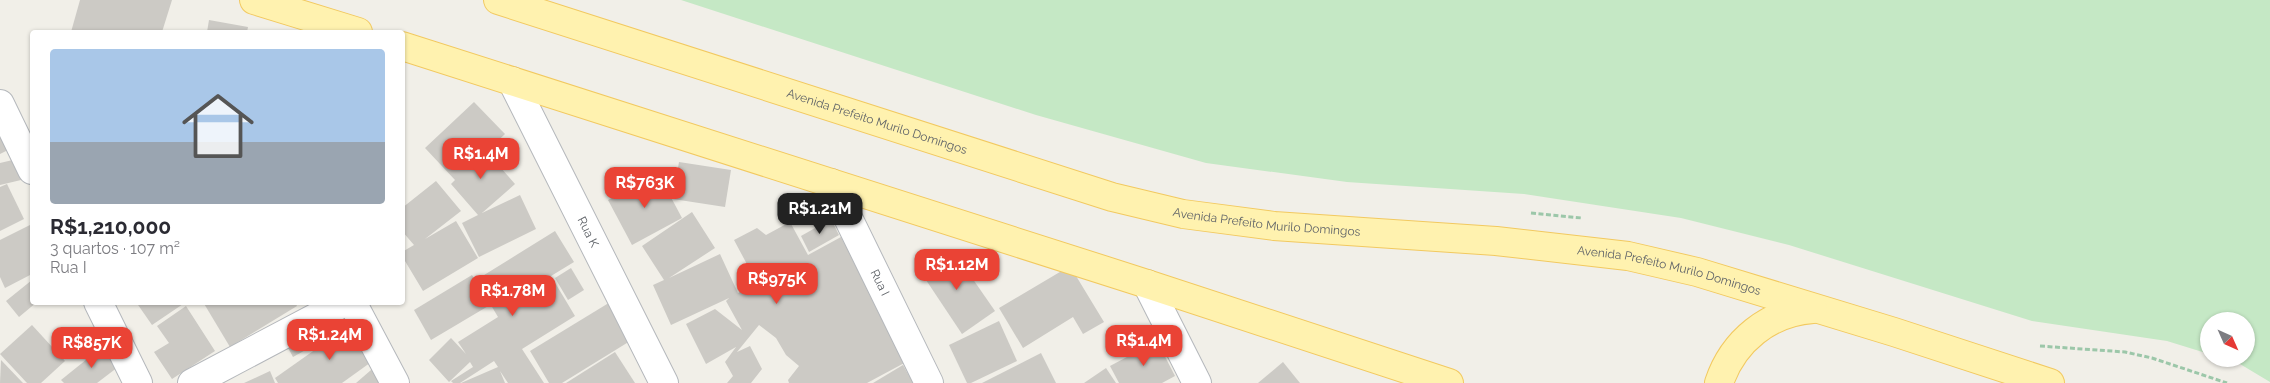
<!DOCTYPE html>
<html lang="pt">
<meta charset="utf-8">
<style>
:root{--surface:#fff;--page:#f2f2f3;--text:#2b2b33;--muted:#7c7c81;--line:#e1e1e2;--accent:#ea4335}
body{margin:0;font-family:Raleway,sans-serif;background:var(--page);color:var(--text);height:100vh;display:flex;flex-direction:column;font-size:19px;white-space:nowrap}
*{box-sizing:border-box;margin:0}
p{font-size:16px;color:var(--muted)}
.icon{flex:none;width:28px;height:28px;fill:none;stroke:currentColor;stroke-width:2;stroke-linecap:round;stroke-linejoin:round}
.map{position:relative;flex:1;overflow:hidden}
.panel{position:absolute;left:30px;top:30px;width:375px;height:275px;display:flex;flex-direction:column;background:var(--surface);border-radius:5px;box-shadow:0 1px 4px #0004}
.panel>*{flex:none}
.needle{width:32px;rotate:135deg}
.tools{position:absolute;left:2200px;top:312px;display:grid;gap:10px}
.tools a{display:grid;place-items:center;width:55px;height:55px;border-radius:50%;background:var(--surface);box-shadow:0 1px 4px #0004;font-size:25px}
.price{position:absolute;translate:-50% -42px;padding:0 11px;border-radius:10px;background:var(--accent);color:#fff;font-size:16px;line-height:32px;filter:drop-shadow(0 1px 2px #0008)}
.price::after{content:'';position:absolute;left:50%;top:30px;width:15px;height:11px;margin-left:-8px;background:inherit;clip-path:polygon(0 0,100% 0,50% 100%)}
.price.on{background:#222;color:#fff}
ul{padding:0;list-style:none}
li{display:grid;align-content:center;gap:10px;height:265px;padding:0 20px}
li+li{border-top:1px solid var(--line)}
li span{display:grid;place-items:center;height:155px;border-radius:5px;color:#555}
li>.icon{margin-inline-start:auto}
span .icon{width:90px;height:90px;fill:#fffc;stroke-width:1}
li b{font-size:21px}
.map>svg:first-child{display:block}
.green{fill:#c5e8c5}
.building{fill:#cccac5}
.lines{fill:none;stroke-linecap:round;stroke-linejoin:round}
.minor-casing{stroke:#b5b8bc;stroke-width:30}
.major-casing{stroke:#f2c960;stroke-width:30}
.path{stroke:#9cc7a9;stroke-width:3;stroke-dasharray:5 2.5;stroke-linecap:butt}
.minor{stroke:#fff;stroke-width:28}
.major{stroke:#fff2af;stroke-width:28}
.labels{text-anchor:middle;dominant-baseline:central;stroke-width:4;stroke-linejoin:round;paint-order:stroke}
.street-label{font-size:12px;fill:#5f6368;stroke:#fff}
</style>
<div class="map">
<svg width="2270" height="383" viewBox="0 0 2270 383">
<rect width="100%" height="100%" fill="#f1efe8"/>
<polygon class="green" points="681,0 2270,0 2270,382 2240,364 2224,359 2246,359 2246,321 2209,321 2209,354 2167,341 2032,321 1789,245 1681,218 1524,194 1347,182 1206,163 1036,115"/>
<g class="building">
<polygon points="80,0 172,0 162,32 71,32"/>
<polygon points="209,20 248,27 247,32 207,32"/>
<polygon points="474,102 505,134 471,166 487,152 515,184 482,213 520,195 536,229 479,257 462,223 478,215 451,184 455,180 425,148"/>
<polygon points="0,129 10,149 0,154"/>
<polygon points="17,159 21,180 0,185 0,163"/>
<polygon points="679,162 731,170 725,207 673,199"/>
<polygon points="658,173 682,218 632,245 608,200"/>
<polygon points="436,181 461,211 425,239 456,221 478,258 423,291 402,256 402,252 414,245 402,231 402,208"/>
<polygon points="7,184 24,219 0,231 0,187"/>
<polygon points="692,212 715,248 669,278 720,254 738,293 757,283 734,240 757,228 766,235 790,222 808,255 841,237 908,361 867,383 789,383 788,380 799,366 786,355 776,338 759,325 737,352 750,346 762,369 751,383 727,383 733,376 725,362 736,347 706,364 686,324 715,309 742,330 726,301 729,298 671,325 653,285 664,280 642,246"/>
<polygon points="831,219 839,235 809,252 801,236"/>
<polygon points="32,224 32,274 5,288 0,277 0,240"/>
<polygon points="555,231 574,262 551,276 575,316 522,349 544,383 508,383 500,371 505,383 461,383 498,367 494,361 460,383 453,383 451,381 473,367 470,362 449,382 429,360 451,338 466,354 458,342 498,317 476,280"/>
<polygon points="952,249 995,311 962,334 920,271"/>
<polygon points="1070,266 1104,322 1083,334 1073,317 1023,348 999,308"/>
<polygon points="571,268 584,290 568,300 555,278"/>
<polygon points="472,275 490,305 431,340 414,310"/>
<polygon points="32,280 32,302 37,302 19,317 6,301"/>
<polygon points="612,301 635,338 562,383 549,383 530,351"/>
<polygon points="136,302 186,302 152,325"/>
<polygon points="203,302 295,302 297,306 230,347"/>
<polygon points="186,306 215,351 172,379 154,352 169,343 157,326"/>
<polygon points="999,321 1017,361 971,383 967,383 949,345"/>
<polygon points="327,322 334,334 293,357 286,344"/>
<polygon points="32,325 65,361 41,383 27,383 0,354"/>
<polygon points="350,325 374,360 342,383 278,383 275,378"/>
<polygon points="1157,341 1175,376 1162,383 1119,383 1110,366"/>
<polygon points="102,347 118,367 97,383 64,383 61,380"/>
<polygon points="615,352 635,383 566,383"/>
<polygon points="1041,353 1056,383 982,383"/>
<polygon points="1,360 23,383 0,383"/>
<polygon points="1283,362 1300,383 1258,383"/>
<polygon points="378,364 392,383 356,383"/>
<polygon points="903,365 913,383 873,383"/>
<polygon points="1106,368 1116,383 1084,383"/>
<polygon points="270,371 275,383 244,383"/>
</g>
<g class="lines">
<defs>
<g id="minor">
<path id="s1" d="M512,81L664,383"/>
<polyline points="0,104 32,170"/>
<path id="s2" d="M831,183L929,383"/>
<polyline points="1147,284 1197,383"/>
<polyline points="98,302 138,383"/>
<polyline points="352,302 395,383"/>
<polyline points="192,383 345,302"/>
</g>
<g id="major">
<polyline points="254,0 358,32"/>
<path id="s3" d="M498,0L1112,197L1183,214L1274,226L1496,241L1628,256L1697,272L1894,332L2050,383"/>
<polyline points="402,46 1147,284 1449,383"/>
<path d="M1719,383C1733,341 1769,312 1813,309"/>
</g>
</defs>
<use href="#minor" class="minor-casing"/>
<use href="#major" class="major-casing"/>
<g class="path">
<polyline points="1531,213 1582,218"/>
<polyline points="2040,346 2125,352 2152,358 2227,383"/>
</g>
<use href="#minor" class="minor"/>
<use href="#major" class="major"/>
</g>
<g class="labels">
<g class="street-label">
<text stroke="none"><textPath href="#s3" startOffset="398">Avenida Prefeito Murilo Domingos</textPath></text>
<text stroke="none"><textPath href="#s3" startOffset="802">Avenida Prefeito Murilo Domingos</textPath></text>
<text stroke="none"><textPath href="#s1" startOffset="169">Rua K</textPath></text>
<text stroke="none"><textPath href="#s3" startOffset="1208">Avenida Prefeito Murilo Domingos</textPath></text>
<text stroke="none"><textPath href="#s2" startOffset="111">Rua I</textPath></text>
</g>
</g>
</svg>
<div class="tools">
<a><svg class="needle" viewBox="-14 -14 28 28"><path d="M0-13l5 13h-10z" fill="#e53935"/><path d="M0 13l5-13h-10z" fill="#7c7c81"/></svg></a>
</div>
<b class="price" style="left:481px;top:180px">R$1.4M</b>
<b class="price" style="left:645px;top:209px">R$763K</b>
<b class="price on" style="left:820px;top:235px">R$1.21M</b>
<b class="price" style="left:957px;top:291px">R$1.12M</b>
<b class="price" style="left:777px;top:305px">R$975K</b>
<b class="price" style="left:513px;top:317px">R$1.78M</b>
<b class="price" style="left:330px;top:361px">R$1.24M</b>
<b class="price" style="left:1144px;top:367px">R$1.4M</b>
<b class="price" style="left:92px;top:369px">R$857K</b>
<section class="panel">
<ul>
<li><span style="background:linear-gradient(#a9c7e8 60%,#9aa5b1 0)"><svg class="icon" aria-label="home" viewBox="0 0 24 24"><path d="M3 11l9-7 9 7M6 9v11h12V9"/></svg></span><div><b>R$1,210,000</b><p>3 quartos · 107 m²</p><p>Rua I</p></div></li>
</ul>
</section>
</div>
